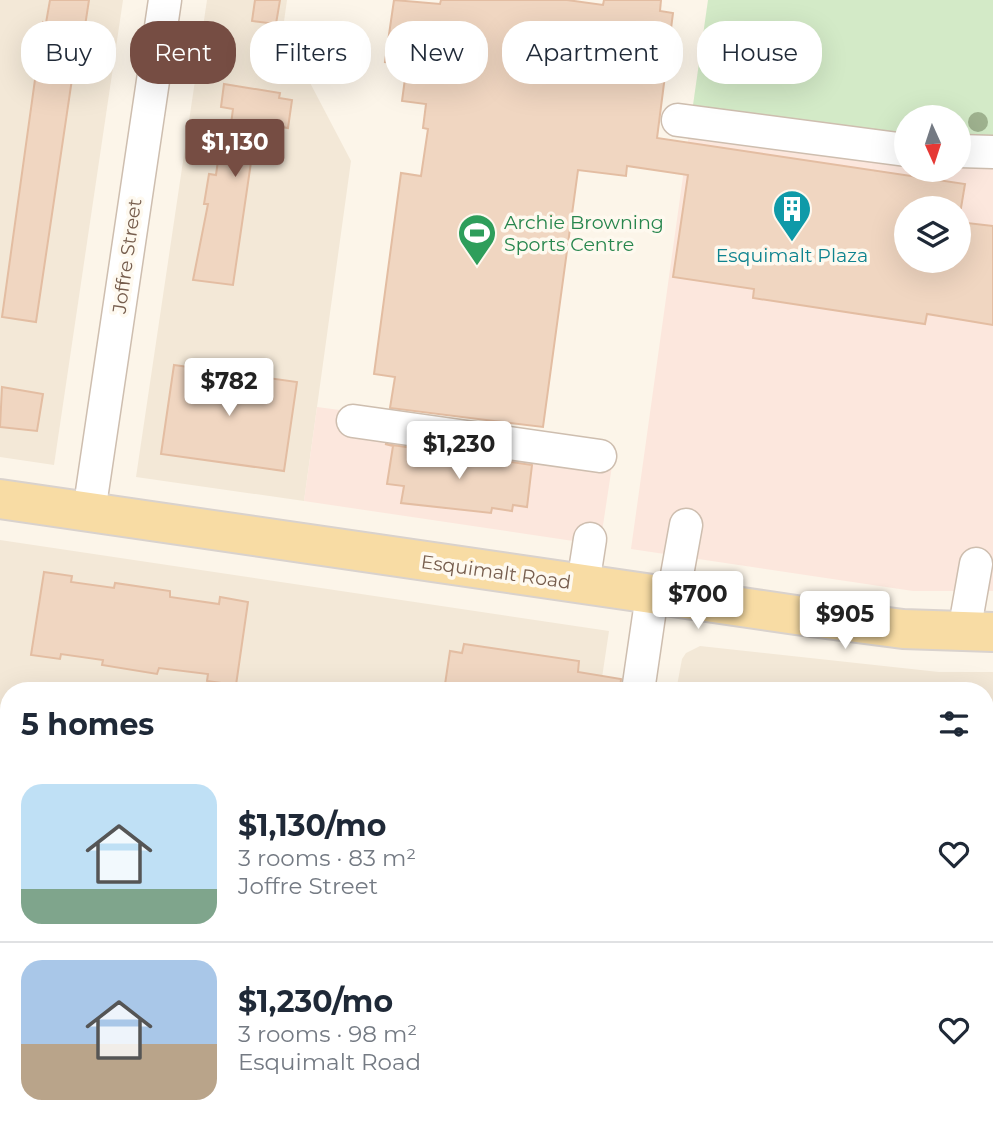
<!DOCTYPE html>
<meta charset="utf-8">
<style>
:root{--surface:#fff;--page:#f2f2f3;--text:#1f2937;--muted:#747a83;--line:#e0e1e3;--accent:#764d43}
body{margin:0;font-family:Montserrat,sans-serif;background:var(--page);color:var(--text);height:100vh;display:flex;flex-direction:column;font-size:26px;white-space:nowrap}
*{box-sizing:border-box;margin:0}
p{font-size:23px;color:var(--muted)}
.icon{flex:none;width:38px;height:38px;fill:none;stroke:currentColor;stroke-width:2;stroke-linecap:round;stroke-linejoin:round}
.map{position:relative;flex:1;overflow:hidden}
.panel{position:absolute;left:0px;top:682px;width:994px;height:450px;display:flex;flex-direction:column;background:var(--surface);border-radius:28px 28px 0 0;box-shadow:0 7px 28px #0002}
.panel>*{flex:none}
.guide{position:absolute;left:21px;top:21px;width:952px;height:63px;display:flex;gap:14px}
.needle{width:46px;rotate:177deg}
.controls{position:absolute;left:894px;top:105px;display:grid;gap:14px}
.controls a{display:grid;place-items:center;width:77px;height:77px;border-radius:50%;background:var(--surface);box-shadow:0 7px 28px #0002;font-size:35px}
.price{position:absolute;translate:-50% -60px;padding:0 16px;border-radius:7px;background:#fff;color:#222;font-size:23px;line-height:46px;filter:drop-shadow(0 2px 4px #0008)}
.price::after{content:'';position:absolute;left:50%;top:42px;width:21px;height:16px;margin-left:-10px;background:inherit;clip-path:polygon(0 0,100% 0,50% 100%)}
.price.on{background:var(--accent);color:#fff}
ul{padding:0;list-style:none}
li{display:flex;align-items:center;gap:21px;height:175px;padding:0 21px}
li+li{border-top:2px solid var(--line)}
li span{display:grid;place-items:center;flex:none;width:196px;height:140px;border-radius:21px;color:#555}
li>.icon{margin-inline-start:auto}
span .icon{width:84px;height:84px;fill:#fffc;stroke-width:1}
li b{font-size:30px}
h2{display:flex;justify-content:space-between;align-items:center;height:84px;padding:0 21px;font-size:30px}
.pill{padding:0 24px;border-radius:28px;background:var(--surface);box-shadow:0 7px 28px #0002;font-size:24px;line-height:63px}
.pill.on{background:var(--accent);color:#fff}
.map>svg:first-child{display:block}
.residential{fill:#f3e8d7}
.commercial{fill:#fce7dd;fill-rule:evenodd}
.green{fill:#d3eac7}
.building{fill:#f0d6c1;stroke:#e3bda2;stroke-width:2}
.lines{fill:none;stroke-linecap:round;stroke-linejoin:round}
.minor-casing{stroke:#cebeaf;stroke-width:35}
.major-casing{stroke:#d9d2cd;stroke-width:42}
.minor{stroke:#fff;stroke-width:32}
.major{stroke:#f8dca4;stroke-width:38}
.tree{fill:#9fb28f}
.labels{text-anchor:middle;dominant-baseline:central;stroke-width:7;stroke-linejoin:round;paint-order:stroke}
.leisure-label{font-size:19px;fill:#27864d;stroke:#fef9ef;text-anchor:start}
.culture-label{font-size:19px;fill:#0d838f;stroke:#fef9ef}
.street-label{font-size:19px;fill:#765d4d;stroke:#fef9ef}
</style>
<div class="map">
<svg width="993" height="1132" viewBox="0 0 993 1132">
<rect width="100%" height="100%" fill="#fcf5e9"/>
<g class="residential">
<polygon points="0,0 123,0 54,465 0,457"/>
<polygon points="207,0 287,0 280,50 283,51 281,73 307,77 351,161 304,501 136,477"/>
<polygon points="0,540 609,631 600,691 9,691 9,1124 29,1124 18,1132 0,1132"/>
<polygon points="700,646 939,672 993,672 993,1132 141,1132 152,1124 985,1124 985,691 676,691 682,659 686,653"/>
</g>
<g class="commercial">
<path d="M692,112L906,141V170H959V141H993V591H913L631,549ZM906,208H959V261H906Z"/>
<polygon points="317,407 615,446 600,545 304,501"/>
</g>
<polygon class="green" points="708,0 993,0 993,141 959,141 959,117 906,117 906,141 692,112"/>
<g class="building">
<polygon points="50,0 89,0 81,52 76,52 36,322 2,317 43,22 46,23"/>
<polygon points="255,0 280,0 276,24 252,21"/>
<polygon points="394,0 440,4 441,0 567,0 603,5 604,0 661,0 660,11 673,13 657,138 965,184 961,208 906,208 906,261 959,261 959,222 993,226 993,325 927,314 925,324 753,298 754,289 673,277 688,175 627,166 626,176 578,170 543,427 390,408 395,377 374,374 401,173 421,176 428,129 423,128 426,104 402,101 407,64 385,62"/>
<polygon points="224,84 280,93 279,98 292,100 288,128 275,126 273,138 255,135 233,285 193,280 208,204 204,204 209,174 216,175 219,153 227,154 233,109 221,107"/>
<polygon points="174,365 297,382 284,471 161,454"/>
<polygon points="2,387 43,394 37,431 0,427"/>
<polygon points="385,444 532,465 527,507 513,505 512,511 492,508 491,513 401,503 404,486 387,484 393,446"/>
<polygon points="44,572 72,576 71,582 114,588 115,583 170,591 170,597 219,604 220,597 248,602 236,685 207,681 208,674 159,668 157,674 102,665 103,660 61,654 60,659 31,655"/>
<polygon points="464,644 579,661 578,672 621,679 620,691 444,691 450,651 462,653"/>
</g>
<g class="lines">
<defs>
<g id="minor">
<polyline points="678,120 906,150"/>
<polyline points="959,151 993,152"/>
<polyline points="353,421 600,456"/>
<polyline points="89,512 165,0"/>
<polyline points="583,584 590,539"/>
<polyline points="673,597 686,525"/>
<polyline points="964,632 976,564"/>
<polyline points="638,691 652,595"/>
<polyline points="985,1026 993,1026"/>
<polyline points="80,1132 91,1124"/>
</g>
<polyline id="major" points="0,499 796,615 903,629 993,632"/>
</defs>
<use href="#minor" class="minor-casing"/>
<use href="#major" class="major-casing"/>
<use href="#minor" class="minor"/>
<use href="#major" class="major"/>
</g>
<circle class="tree" cx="978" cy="122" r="10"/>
<defs>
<symbol id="building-pin" viewBox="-11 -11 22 30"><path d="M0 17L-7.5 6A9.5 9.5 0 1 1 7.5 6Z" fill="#0f9aa8" stroke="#fef9ef"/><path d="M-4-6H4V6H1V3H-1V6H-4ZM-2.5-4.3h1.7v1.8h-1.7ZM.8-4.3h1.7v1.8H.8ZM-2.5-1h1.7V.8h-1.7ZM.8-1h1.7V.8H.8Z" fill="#fff"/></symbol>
<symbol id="stadium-pin" viewBox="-11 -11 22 30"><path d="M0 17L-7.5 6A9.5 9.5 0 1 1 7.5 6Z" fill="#2e9e5b" stroke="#fef9ef"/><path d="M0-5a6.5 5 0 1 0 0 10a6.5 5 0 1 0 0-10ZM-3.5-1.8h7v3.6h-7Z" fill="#fff"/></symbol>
</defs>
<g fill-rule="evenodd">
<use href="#building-pin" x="770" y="187" width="44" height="60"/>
<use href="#stadium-pin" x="455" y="211" width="44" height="60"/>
</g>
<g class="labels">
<g class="leisure-label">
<text x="504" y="222">Archie Browning<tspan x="504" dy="22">Sports Centre</tspan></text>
</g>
<g class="culture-label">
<text x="792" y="255">Esquimalt Plaza</text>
</g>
<g class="street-label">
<text transform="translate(127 256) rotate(-82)">Joffre Street</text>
<text transform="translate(496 572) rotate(8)">Esquimalt Road</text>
</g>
</g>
</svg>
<div class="controls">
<a><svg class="needle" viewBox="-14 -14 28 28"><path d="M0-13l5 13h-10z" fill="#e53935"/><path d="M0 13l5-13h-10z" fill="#747a83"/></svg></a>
<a><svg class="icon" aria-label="layers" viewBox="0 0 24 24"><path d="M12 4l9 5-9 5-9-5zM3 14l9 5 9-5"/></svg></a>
</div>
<b class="price on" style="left:235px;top:179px">$1,130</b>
<b class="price" style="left:229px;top:418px">$782</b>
<b class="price" style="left:459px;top:481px">$1,230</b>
<b class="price" style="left:698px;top:631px">$700</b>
<b class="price" style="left:845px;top:651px">$905</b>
<div class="guide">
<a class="pill">Buy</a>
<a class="pill on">Rent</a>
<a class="pill">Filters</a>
<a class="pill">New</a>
<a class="pill">Apartment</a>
<a class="pill">House</a>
</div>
<section class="panel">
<h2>5 homes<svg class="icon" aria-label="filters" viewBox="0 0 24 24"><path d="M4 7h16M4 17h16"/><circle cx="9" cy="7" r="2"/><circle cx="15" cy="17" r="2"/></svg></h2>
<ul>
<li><span style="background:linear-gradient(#bfe0f5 75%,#7fa58c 0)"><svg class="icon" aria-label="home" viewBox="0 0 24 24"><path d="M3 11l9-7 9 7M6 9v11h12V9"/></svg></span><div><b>$1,130/mo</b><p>3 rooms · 83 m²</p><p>Joffre Street</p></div><svg class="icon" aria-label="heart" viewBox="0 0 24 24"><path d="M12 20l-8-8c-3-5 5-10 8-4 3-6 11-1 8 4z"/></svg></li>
<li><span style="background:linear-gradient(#a9c7e8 60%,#b9a48a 0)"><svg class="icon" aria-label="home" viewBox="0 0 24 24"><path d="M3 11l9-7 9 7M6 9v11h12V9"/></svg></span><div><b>$1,230/mo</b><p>3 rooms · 98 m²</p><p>Esquimalt Road</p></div><svg class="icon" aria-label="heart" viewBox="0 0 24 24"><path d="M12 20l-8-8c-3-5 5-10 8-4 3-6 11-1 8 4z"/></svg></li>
</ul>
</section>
</div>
